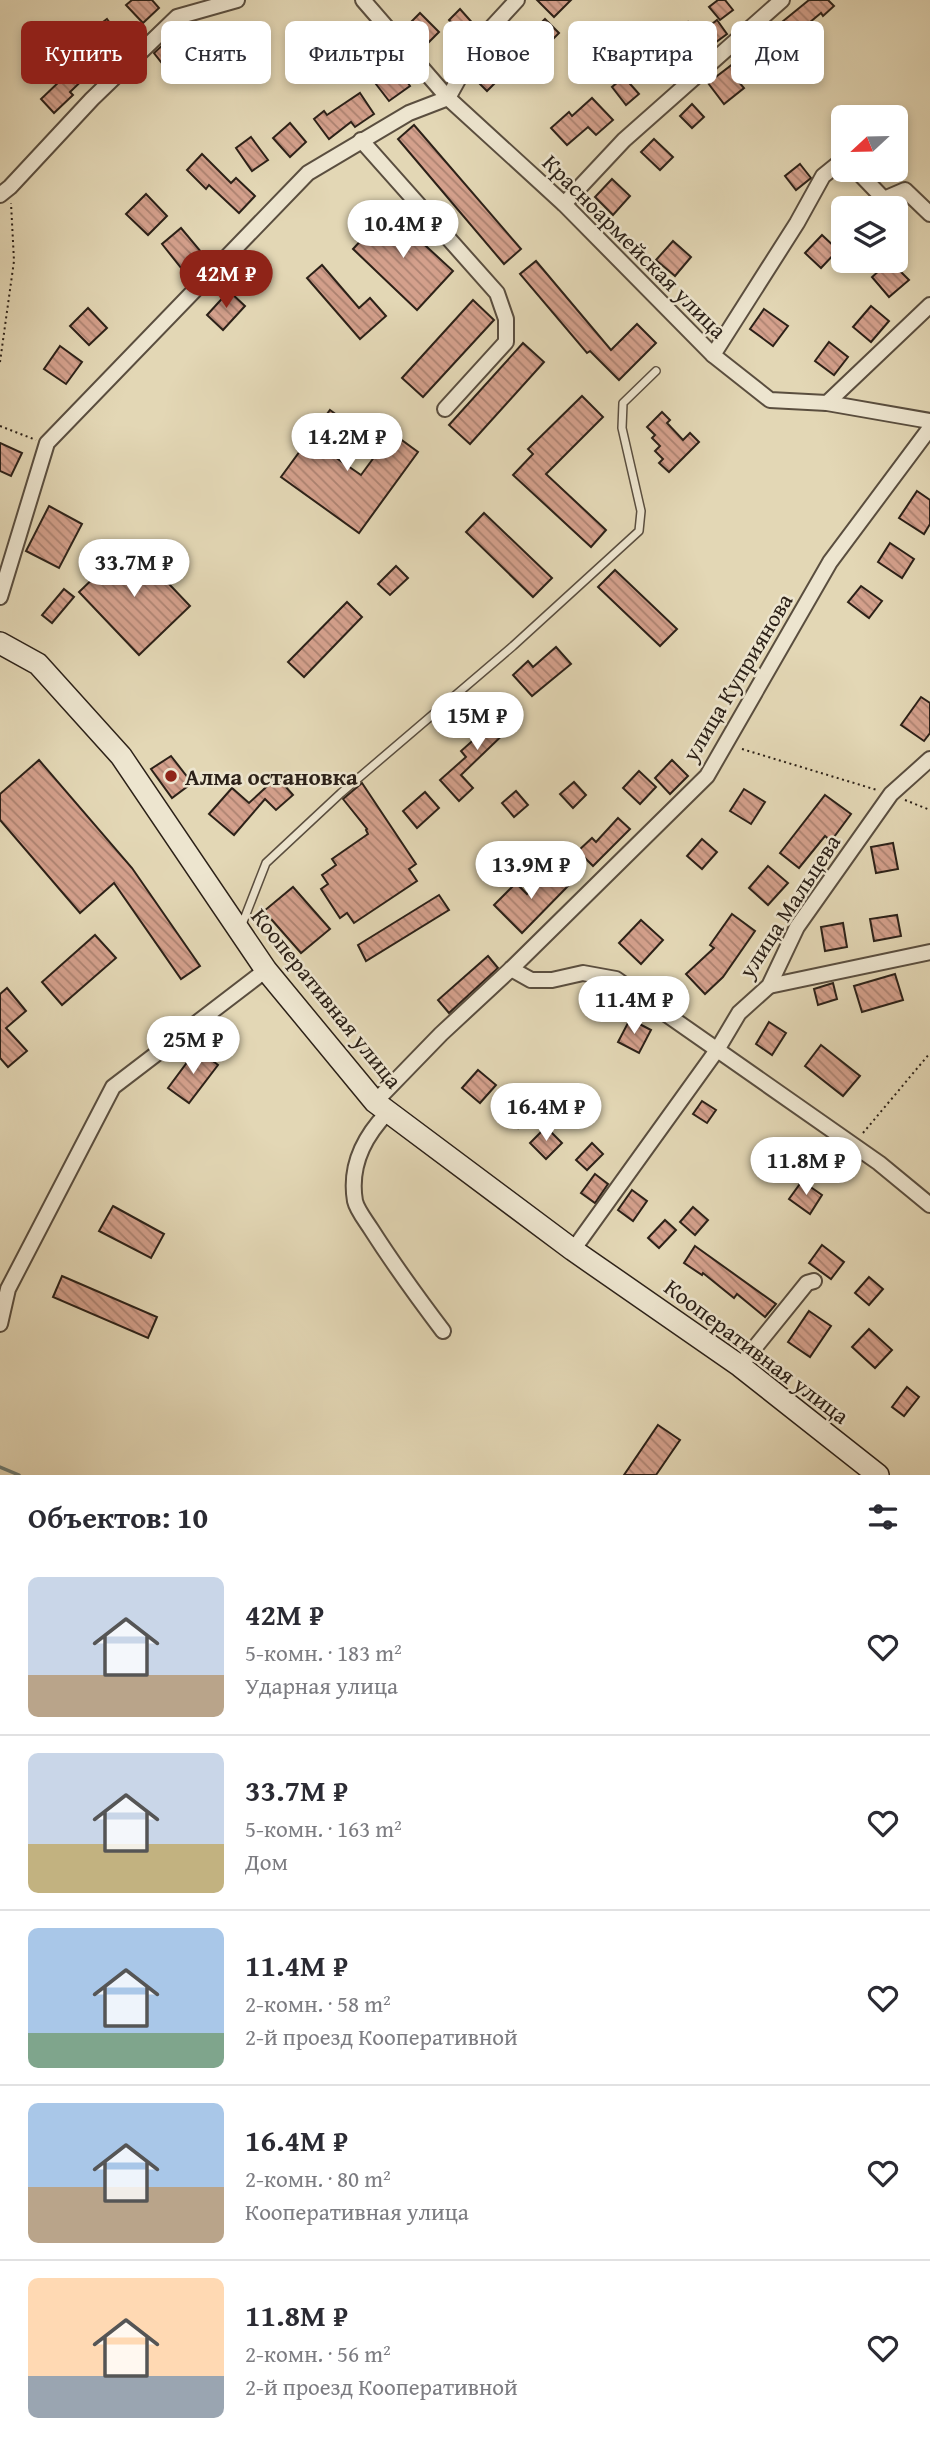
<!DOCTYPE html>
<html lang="ru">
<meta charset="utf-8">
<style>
:root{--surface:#fff;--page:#f2f2f3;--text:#2b2b33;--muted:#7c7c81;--line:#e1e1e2;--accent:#8f2418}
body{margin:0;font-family:"Gentium Book Plus",serif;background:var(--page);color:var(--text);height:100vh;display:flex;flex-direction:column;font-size:26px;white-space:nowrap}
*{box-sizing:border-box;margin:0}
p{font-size:23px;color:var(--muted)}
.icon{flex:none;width:38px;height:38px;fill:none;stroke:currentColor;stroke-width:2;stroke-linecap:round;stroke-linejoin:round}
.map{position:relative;height:1475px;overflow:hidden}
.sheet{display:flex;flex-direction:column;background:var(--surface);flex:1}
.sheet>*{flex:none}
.guide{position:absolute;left:21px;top:21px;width:889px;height:63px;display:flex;gap:14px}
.needle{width:46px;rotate:248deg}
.controls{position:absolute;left:831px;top:105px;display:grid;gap:14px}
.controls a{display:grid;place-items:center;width:77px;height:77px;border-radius:10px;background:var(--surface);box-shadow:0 4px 10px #0003;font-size:35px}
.price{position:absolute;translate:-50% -60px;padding:0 16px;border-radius:24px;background:#fff;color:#222;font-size:23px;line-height:46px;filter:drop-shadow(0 2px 4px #0008)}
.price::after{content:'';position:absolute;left:50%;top:42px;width:21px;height:16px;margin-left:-10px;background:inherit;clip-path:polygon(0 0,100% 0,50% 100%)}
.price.selected{background:var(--accent);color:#fff}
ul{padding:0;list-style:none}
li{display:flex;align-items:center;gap:21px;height:175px;padding:0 28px}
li+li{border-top:2px solid var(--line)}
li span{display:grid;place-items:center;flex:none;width:196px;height:140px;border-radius:10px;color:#555}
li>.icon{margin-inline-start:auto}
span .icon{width:84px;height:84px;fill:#fffc;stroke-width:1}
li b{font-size:30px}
h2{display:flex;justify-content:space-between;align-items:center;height:84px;padding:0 28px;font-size:30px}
.pill{padding:0 24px;border-radius:10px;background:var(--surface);box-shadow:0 4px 10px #0003;font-size:24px;line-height:63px}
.pill.selected{background:var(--accent);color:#fff}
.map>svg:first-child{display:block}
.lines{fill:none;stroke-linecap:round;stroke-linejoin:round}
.stream{stroke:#6c7c75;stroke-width:3.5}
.building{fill:url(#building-back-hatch);stroke:#2c2118;stroke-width:2}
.service-casing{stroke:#5a4e3f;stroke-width:10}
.minor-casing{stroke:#5a4e3f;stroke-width:18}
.secondary-casing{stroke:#2c2118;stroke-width:24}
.path{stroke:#2c2118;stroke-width:2;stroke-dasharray:2 3.5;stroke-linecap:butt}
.service{stroke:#ede5cf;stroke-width:7}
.minor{stroke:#ede5cf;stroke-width:14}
.secondary{stroke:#ede5cf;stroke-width:21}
.poi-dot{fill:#8f2418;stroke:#ede5cf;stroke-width:2.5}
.labels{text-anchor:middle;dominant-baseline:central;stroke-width:5;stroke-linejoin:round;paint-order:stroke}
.street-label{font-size:23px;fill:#2c2118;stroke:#ede5cf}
.poi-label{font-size:23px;font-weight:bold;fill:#2c2118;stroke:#ede5cf;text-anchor:start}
</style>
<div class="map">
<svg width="930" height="1475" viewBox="0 0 930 1475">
<defs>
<pattern id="building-back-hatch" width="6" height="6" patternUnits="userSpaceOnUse" patternTransform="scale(1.75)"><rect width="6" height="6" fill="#d4a08c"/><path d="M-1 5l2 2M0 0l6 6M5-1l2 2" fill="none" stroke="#ac8271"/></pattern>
</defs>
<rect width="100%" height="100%" fill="#e3d7b5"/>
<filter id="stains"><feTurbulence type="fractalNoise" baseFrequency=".00286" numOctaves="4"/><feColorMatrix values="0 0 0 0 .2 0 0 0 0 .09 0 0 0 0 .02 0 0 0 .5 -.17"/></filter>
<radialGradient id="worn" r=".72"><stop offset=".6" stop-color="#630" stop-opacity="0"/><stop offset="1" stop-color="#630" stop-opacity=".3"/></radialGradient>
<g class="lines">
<polyline class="stream" points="0,1467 19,1475"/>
</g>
<g class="building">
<polygon points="132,0 152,0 159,8 143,23 126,5"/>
<polygon points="537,0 571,0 554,17"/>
<polygon points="718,0 725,0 733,10 720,20 709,7"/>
<polygon points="809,0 828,0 834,6 823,16 821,13 774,52 773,50 738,81 744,88 724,104 708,83 734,63 732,60 748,47 750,48"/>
<polygon points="460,9 476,27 465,38 449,20"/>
<polygon points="420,13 439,32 426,45 407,26"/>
<polygon points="107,19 120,36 102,49 90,32"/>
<polygon points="545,19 559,33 541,51 527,37"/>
<polygon points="717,20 727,34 712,45 702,32"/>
<polygon points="688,22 700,36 674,59 678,63 662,77 643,56 659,42 662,45"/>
<polygon points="179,30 191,47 165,67 154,53"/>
<polygon points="84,58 94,69 70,92 73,95 54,113 41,99"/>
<polygon points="391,59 410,86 389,101 369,75"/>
<polygon points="491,59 505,73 487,91 473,77"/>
<polygon points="624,77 639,94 626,105 612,87"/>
<polygon points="360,93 374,114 355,127 351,122 329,139 314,119 324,111 327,115"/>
<polygon points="592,98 613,120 596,135 588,127 567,145 551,128 569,112 572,116"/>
<polygon points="692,104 704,117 692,128 680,116"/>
<polygon points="290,123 306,142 290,157 273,138"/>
<polygon points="414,125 521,249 504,264 398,139"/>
<polygon points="251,137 268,160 252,171 236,148"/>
<polygon points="654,139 673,157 660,170 641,152"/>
<polygon points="202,154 231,183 236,178 255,196 239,213 209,185 206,189 187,170"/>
<polygon points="800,164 811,178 796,190 785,176"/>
<polygon points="612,179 630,196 613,215 595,197"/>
<polygon points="146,194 167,216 148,235 126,214"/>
<polygon points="388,211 453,271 417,310 353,249"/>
<polygon points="181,228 202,253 182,269 162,244"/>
<polygon points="822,235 838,250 821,268 805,253"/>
<polygon points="673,241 691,257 675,276 656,260"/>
<polygon points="536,261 611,350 637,324 656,343 619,380 590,351 587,353 520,274"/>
<polygon points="890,261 909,280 889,297 872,277"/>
<polygon points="322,265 359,308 370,298 386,316 360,339 307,278"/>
<polygon points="229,291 245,306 223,330 207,315"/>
<polygon points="473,300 494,320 423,397 402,378"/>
<polygon points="871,306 889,321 871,342 853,327"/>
<polygon points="88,308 107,328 89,345 70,326"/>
<polygon points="764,309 788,326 773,346 750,329"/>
<polygon points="829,342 848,357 834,375 815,361"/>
<polygon points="523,343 544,362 470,444 449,425"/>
<polygon points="60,346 82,362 66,384 44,369"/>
<polygon points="582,396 603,417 546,474 606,530 591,547 513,475 533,454 528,449"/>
<polygon points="330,410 356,429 335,457 361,475 392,433 418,452 359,533 281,477"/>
<polygon points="662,412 670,420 667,423 683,440 690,433 699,442 669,472 659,463 663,459 655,451 660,446 652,438 655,435 647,427"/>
<polygon points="0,443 22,453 11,476 0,471"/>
<polygon points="917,491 930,500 930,524 924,534 899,518"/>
<polygon points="49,506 82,524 59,568 26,551"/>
<polygon points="484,513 552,578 533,597 466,532"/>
<polygon points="130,543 190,606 139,655 79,592"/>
<polygon points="890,543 914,559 902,578 878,562"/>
<polygon points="396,566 408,578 390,595 378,584"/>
<polygon points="615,570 677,629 660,646 598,587"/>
<polygon points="861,586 882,601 869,618 848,602"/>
<polygon points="64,589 74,597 52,623 42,615"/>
<polygon points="347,602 362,617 304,677 288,662"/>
<polygon points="556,647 571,664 532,696 513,675 528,661 533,667"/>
<polygon points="921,697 930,703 930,733 924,741 901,725"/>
<polygon points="500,706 515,723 461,775 473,788 459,801 440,780 466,757 461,751 488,727 482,722"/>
<polygon points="171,756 192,783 172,798 151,769"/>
<polygon points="39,760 132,868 200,966 181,979 114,883 80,913 0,820 0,794"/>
<polygon points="672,760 688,776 670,794 655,778"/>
<polygon points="639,771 656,787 640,804 623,788"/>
<polygon points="277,777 293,795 276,810 265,799 234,835 209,814 232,788 249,803"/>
<polygon points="574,782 586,795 573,808 560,794"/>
<polygon points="362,783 416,864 409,869 417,881 354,923 347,913 340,918 321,889 328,884 322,875 336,865 332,859 368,834 366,830 367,829 343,799"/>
<polygon points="744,789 765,802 751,824 730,811"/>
<polygon points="516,791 528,805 514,817 502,803"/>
<polygon points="425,792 439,808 417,828 403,811"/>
<polygon points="825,795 851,814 831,841 825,836 799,868 780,853"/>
<polygon points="618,818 630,829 593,866 578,851 592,838 596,842"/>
<polygon points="702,839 717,852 702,869 687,856"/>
<polygon points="893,843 898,869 876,873 871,847"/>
<polygon points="768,866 788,883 768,905 749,888"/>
<polygon points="552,869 569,885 522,933 494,905 516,883 527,894"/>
<polygon points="293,887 330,929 301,953 264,911"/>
<polygon points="439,895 449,910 366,961 358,945"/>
<polygon points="732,914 755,931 723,977 705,994 686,974 714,948 710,945"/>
<polygon points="897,915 901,936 874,941 870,919"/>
<polygon points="641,920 663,940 641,964 619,943"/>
<polygon points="843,923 847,947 825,951 821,927"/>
<polygon points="95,935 116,958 62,1005 42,982"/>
<polygon points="488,956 498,968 449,1013 438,1000"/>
<polygon points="895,974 903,1000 862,1012 854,986"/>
<polygon points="833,983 837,999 818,1005 814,989"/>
<polygon points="7,988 26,1011 6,1028 27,1051 8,1067 0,1058 0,994"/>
<polygon points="630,1019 651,1030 639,1053 618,1042"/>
<polygon points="769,1022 786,1033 772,1055 756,1044"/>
<polygon points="821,1045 860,1076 843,1096 805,1066"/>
<polygon points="197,1049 218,1065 189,1103 168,1088"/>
<polygon points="478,1070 496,1085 480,1103 462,1088"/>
<polygon points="514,1093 534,1108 518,1128 499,1113"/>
<polygon points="702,1101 716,1110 707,1123 693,1114"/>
<polygon points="546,1127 562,1143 546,1159 530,1143"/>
<polygon points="592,1143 603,1154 587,1170 576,1160"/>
<polygon points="772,1143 787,1153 777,1168 762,1158"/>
<polygon points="595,1174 608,1184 595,1203 581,1193"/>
<polygon points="802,1181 822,1195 810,1214 789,1199"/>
<polygon points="632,1190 647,1201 633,1221 618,1210"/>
<polygon points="113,1206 164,1234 151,1258 99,1231"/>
<polygon points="693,1207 708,1220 695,1235 680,1222"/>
<polygon points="665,1220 676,1230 659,1248 648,1238"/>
<polygon points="822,1245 844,1262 831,1279 809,1263"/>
<polygon points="695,1246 776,1304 765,1317 737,1294 734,1298 703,1273 702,1275 684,1263"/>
<polygon points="62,1276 157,1317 148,1338 53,1297"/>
<polygon points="869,1277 883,1289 869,1305 855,1293"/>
<polygon points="809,1311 831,1326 810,1357 788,1342"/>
<polygon points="869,1329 892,1350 875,1368 852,1347"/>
<polygon points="907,1387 919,1397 904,1416 892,1407"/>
<polygon points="658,1425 680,1440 656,1475 624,1475"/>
</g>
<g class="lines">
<defs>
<polyline id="service" points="241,927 266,863 341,793 513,646 639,531 641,511 622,428 623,403 656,371"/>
<g id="minor">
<polyline points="363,0 448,98 564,204 713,355 770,400 827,403 930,421"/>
<polyline points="361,140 497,293 506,319 506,342 445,409"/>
<polyline points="856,170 884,199 905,190 930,214"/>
<polyline points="0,195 10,187 92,99 177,17 237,0"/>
<polyline points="564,204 624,140 782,0"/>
<polyline points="713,355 797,223 823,176 844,159"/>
<polyline points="827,403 930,305"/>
<polyline points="0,597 47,443 308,173 409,113 448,98 480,40 517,0"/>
<polyline points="511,969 531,980 552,980 583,973 616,979 879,1163 930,1205"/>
<polyline points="769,986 930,952"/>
<polyline points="375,1102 441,1034 511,969 707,776 830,562 930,428"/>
<path d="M387,1113C364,1137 349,1166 355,1201C357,1210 366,1221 371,1229C394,1265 418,1298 443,1331"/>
<polyline points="573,1250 717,1050 739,1013 769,986 797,927 891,794 930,759"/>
<polyline points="0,1324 8,1289 113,1087 266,970"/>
<polyline points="740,1366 807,1283 814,1281"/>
</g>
<polyline id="secondary" points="0,643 38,664 121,756 266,970 375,1102 573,1250 740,1366 878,1475"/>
</defs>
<use href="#service" class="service-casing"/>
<use href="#minor" class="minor-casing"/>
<use href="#secondary" class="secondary-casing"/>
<g class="path">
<polyline points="0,362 14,261 11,203"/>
<polyline points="0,426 36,440"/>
<polyline points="742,749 877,790"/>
<polyline points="905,800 930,810"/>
<polyline points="863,1133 930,1053"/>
</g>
<use href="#service" class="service"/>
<use href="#minor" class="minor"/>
<use href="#secondary" class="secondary"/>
</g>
<circle class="poi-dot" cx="171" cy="776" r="7"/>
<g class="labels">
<g class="street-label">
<text transform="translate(635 246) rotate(45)">Красноармейская улица</text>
<text transform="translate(737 677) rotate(-59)">улица Куприянова</text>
<text transform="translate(789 906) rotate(-57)">улица Мальцева</text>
<text transform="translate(327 998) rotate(51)">Кооперативная улица</text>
<text transform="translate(757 1351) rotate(37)">Кооперативная улица</text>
</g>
<g class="poi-label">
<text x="185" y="776">Алма остановка</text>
</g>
</g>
<rect width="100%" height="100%" filter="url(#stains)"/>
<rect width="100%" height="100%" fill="url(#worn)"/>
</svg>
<div class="controls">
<a><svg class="needle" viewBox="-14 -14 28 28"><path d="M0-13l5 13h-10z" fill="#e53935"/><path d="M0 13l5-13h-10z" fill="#7c7c81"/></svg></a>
<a><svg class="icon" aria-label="layers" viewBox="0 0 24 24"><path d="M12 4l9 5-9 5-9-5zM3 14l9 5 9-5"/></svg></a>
</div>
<b class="price" style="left:403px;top:260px">10.4M ₽</b>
<b class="price selected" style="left:226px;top:310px">42M ₽</b>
<b class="price" style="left:347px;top:473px">14.2M ₽</b>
<b class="price" style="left:134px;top:599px">33.7M ₽</b>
<b class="price" style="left:477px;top:752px">15M ₽</b>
<b class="price" style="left:531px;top:901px">13.9M ₽</b>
<b class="price" style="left:634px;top:1036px">11.4M ₽</b>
<b class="price" style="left:193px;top:1076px">25M ₽</b>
<b class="price" style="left:546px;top:1143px">16.4M ₽</b>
<b class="price" style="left:806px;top:1197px">11.8M ₽</b>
<div class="guide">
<a class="pill selected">Купить</a>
<a class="pill">Снять</a>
<a class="pill">Фильтры</a>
<a class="pill">Новое</a>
<a class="pill">Квартира</a>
<a class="pill">Дом</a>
</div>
</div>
<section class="sheet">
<h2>Объектов: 10<svg class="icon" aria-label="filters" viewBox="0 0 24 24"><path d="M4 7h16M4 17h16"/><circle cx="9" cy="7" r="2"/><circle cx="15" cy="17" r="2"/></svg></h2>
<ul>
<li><span style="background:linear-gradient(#c9d6e8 70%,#b9a48a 0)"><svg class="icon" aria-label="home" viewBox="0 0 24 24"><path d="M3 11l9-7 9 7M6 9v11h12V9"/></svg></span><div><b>42M ₽</b><p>5-комн. · 183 m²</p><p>Ударная улица</p></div><svg class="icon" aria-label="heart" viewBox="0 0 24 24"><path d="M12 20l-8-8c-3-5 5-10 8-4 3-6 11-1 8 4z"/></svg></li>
<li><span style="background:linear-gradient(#c9d6e8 65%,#c2b280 0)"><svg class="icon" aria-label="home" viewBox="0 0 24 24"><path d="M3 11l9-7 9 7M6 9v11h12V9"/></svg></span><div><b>33.7M ₽</b><p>5-комн. · 163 m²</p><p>Дом</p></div><svg class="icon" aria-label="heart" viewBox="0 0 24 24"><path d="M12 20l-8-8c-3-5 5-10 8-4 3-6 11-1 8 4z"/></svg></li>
<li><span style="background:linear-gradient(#a9c7e8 75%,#7fa58c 0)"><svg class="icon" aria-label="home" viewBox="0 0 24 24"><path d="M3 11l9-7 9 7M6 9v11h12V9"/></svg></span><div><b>11.4M ₽</b><p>2-комн. · 58 m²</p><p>2-й проезд Кооперативной</p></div><svg class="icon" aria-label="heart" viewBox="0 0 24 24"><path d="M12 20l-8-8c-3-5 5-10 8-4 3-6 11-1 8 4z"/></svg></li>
<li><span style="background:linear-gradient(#a9c7e8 60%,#b9a48a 0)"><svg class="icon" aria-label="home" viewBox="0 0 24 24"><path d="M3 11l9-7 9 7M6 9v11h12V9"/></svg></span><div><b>16.4M ₽</b><p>2-комн. · 80 m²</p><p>Кооперативная улица</p></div><svg class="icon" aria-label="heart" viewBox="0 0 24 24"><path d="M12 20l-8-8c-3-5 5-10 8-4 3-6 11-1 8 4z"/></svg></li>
<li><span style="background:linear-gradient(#ffd9b3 70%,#9aa5b1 0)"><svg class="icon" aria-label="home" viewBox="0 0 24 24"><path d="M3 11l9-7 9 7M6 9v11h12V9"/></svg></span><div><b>11.8M ₽</b><p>2-комн. · 56 m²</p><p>2-й проезд Кооперативной</p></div><svg class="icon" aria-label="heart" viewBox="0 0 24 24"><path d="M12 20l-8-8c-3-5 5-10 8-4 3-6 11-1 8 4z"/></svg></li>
</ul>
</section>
